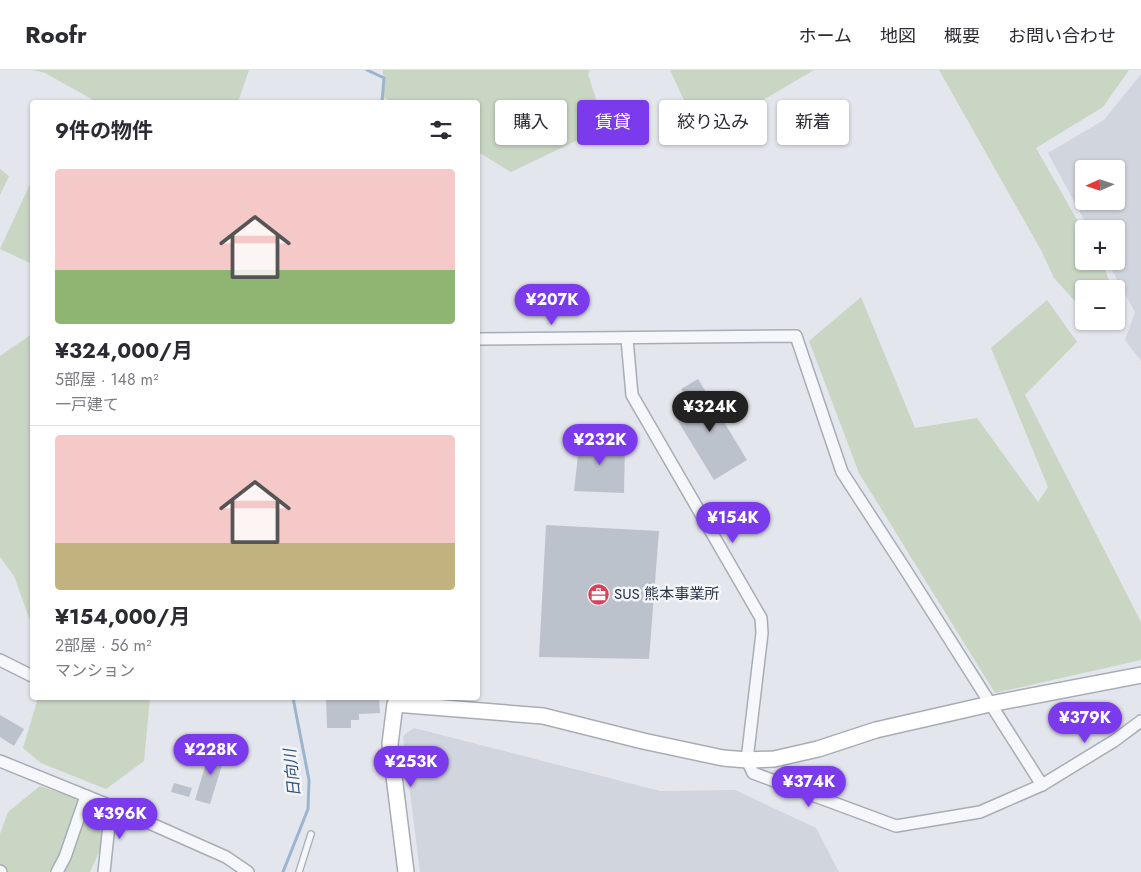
<!DOCTYPE html>
<html lang="ja">
<meta charset="utf-8">
<style>
:root{--surface:#fff;--page:#f2f2f3;--text:#2b2b33;--muted:#7c7c81;--line:#e1e1e2;--accent:#7c3aed}
body{margin:0;font-family:Jost,"Noto Sans JP",sans-serif;background:var(--page);color:var(--text);height:100vh;display:flex;flex-direction:column;font-size:19px;white-space:nowrap}
*{box-sizing:border-box;margin:0}
p{font-size:16px;color:var(--muted)}
.icon{flex:none;width:28px;height:28px;fill:none;stroke:currentColor;stroke-width:2;stroke-linecap:round;stroke-linejoin:round}
.map{position:relative;flex:1;overflow:hidden}
.details{position:absolute;left:30px;top:30px;width:450px;height:600px;display:flex;flex-direction:column;background:var(--surface);border-radius:5px;box-shadow:0 1px 4px #0004}
.details>*{flex:none}
.top-card{position:absolute;left:495px;top:30px;width:475px;height:45px;display:flex;gap:10px}
.needle{width:32px;rotate:267deg}
.buttons{position:absolute;left:1075px;top:90px;display:grid;gap:10px}
.buttons a{display:grid;place-items:center;width:50px;height:50px;border-radius:5px;background:var(--surface);box-shadow:0 1px 4px #0004;font-size:25px}
.price{position:absolute;translate:-50% -42px;padding:0 11px;border-radius:18px;background:var(--accent);color:#fff;font-size:16px;line-height:32px;filter:drop-shadow(0 1px 2px #0008)}
.price::after{content:'';position:absolute;left:50%;top:30px;width:15px;height:11px;margin-left:-8px;background:inherit;clip-path:polygon(0 0,100% 0,50% 100%)}
.price.on{background:#222;color:#fff}
ul{padding:0;list-style:none}
li{display:grid;align-content:center;gap:10px;height:265px;padding:0 25px}
li+li{border-top:1px solid var(--line)}
li span{display:grid;place-items:center;height:155px;border-radius:5px;color:#555}
li>.icon{margin-inline-start:auto}
span .icon{width:90px;height:90px;fill:#fffc;stroke-width:1}
li b{font-size:21px}
h2{display:flex;justify-content:space-between;align-items:center;height:60px;padding:0 25px;font-size:21px}
.pill{padding:0 18px;border-radius:5px;background:var(--surface);box-shadow:0 1px 4px #0004;font-size:18px;line-height:45px}
.pill.on{background:var(--accent);color:#fff}
header{display:flex;align-items:center;gap:30px;box-sizing:border-box;height:70px;padding:0 25px;background:var(--surface);border-bottom:1px solid var(--line)}
header strong{font-size:24px}
nav{display:flex;gap:28px;margin-inline-start:auto;font-size:18px}
.map>svg:first-child{display:block}
.built{fill:#d1d5de;fill-rule:evenodd}
.green{fill:#c8d6c3}
.lines{fill:none;stroke-linecap:round;stroke-linejoin:round}
.stream{stroke:#9cb5ce;stroke-width:3}
.building{fill:#bcc2cc}
.lane-casing{stroke:#a7adb7;stroke-width:8}
.street-casing{stroke:#a7adb7;stroke-width:14}
.secondary-casing{stroke:#a7adb7;stroke-width:18}
.lane{stroke:#f6f7fa;stroke-width:5.5}
.street{stroke:#f6f7fa;stroke-width:11}
.secondary{stroke:#fff;stroke-width:15}
.labels{text-anchor:middle;dominant-baseline:central;stroke-width:5;stroke-linejoin:round;paint-order:stroke}
.poi-label{font-size:15px;fill:#293445;stroke:#f3f5f9;text-anchor:start}
.water-label{font-size:16px;font-style:italic;fill:#30537c;stroke:#f3f5f9}
</style>
<header>
<strong>Roofr</strong>
<nav><a>ホーム</a><a>地図</a><a>概要</a><a>お問い合わせ</a></nav>
</header>
<div class="map">
<svg width="1141" height="802" viewBox="0 0 1141 802">
<rect width="100%" height="100%" fill="#e3e6ec"/>
<g class="built">
<path d="M1141,4V291L1125,270L1135,242L1107,191H1116V159H1089L1048,83L1104,50ZM1084,99H1116V131H1084Z"/>
<polygon points="414,658 660,721 735,720 816,758 839,802 420,802 403,666"/>
</g>
<g class="green">
<polygon points="33,0 249,0 238,32 97,32 45,3"/>
<polygon points="383,0 590,0 588,4 605,57 511,102 478,82 478,32 393,32 383,27"/>
<polygon points="670,0 814,0 701,67"/>
<polygon points="939,0 1129,0 1103,37 1036,78 1084,162 1084,191 1102,191 1112,219 1084,219 1084,241 1054,208 1041,180"/>
<polygon points="0,99 9,106 0,125"/>
<polygon points="31,112 32,112 32,194 0,179"/>
<polygon points="861,227 915,358 977,348 1038,432 1048,417 991,278 1047,230 1077,272 1025,325 1141,552 1141,590 995,623 859,403 809,271"/>
<polygon points="32,264 32,556 14,506 0,487 0,286"/>
<polygon points="38,628 150,628 144,691 106,719 41,693 23,678"/>
<polygon points="40,716 74,728 102,746 100,780 90,802 0,802 0,764 8,742"/>
</g>
<g class="lines">
<g class="stream">
<polyline points="367,0 384,8 382,32"/>
<polyline points="283,802 308,739 309,710 293,628"/>
</g>
</g>
<g class="building">
<polygon points="698,309 747,390 714,410 678,351 694,341 681,319"/>
<polygon points="580,367 625,373 624,423 574,421"/>
<polygon points="546,455 659,461 649,589 539,587"/>
<polygon points="326,628 379,628 380,643 359,644 359,650 351,650 351,658 327,658"/>
<polygon points="0,645 24,659 14,676 0,667"/>
<polygon points="211,677 226,682 210,734 195,730"/>
<polygon points="174,713 192,718 189,727 171,722"/>
</g>
<g class="lines">
<defs>
<polyline id="lane" points="299,802 311,764"/>
<g id="street">
<polyline points="478,269 796,266 842,402 905,499 1042,715"/>
<polyline points="627,269 632,325 761,548 762,563 747,690 753,703 896,756 980,742 1042,715 1114,671 1141,651"/>
<polyline points="0,590 32,606"/>
<polyline points="0,691 111,736 226,787 248,802"/>
<polyline points="0,801 1,802"/>
<polyline points="57,802 65,787 86,726"/>
<polyline points="104,802 111,736"/>
</g>
<polyline id="secondary" points="406,802 390,674 395,634 543,646 643,671 723,688 747,690 774,689 818,679 876,660 990,634 1141,605"/>
</defs>
<use href="#lane" class="lane-casing"/>
<use href="#street" class="street-casing"/>
<use href="#secondary" class="secondary-casing"/>
<use href="#lane" class="lane"/>
<use href="#street" class="street"/>
<use href="#secondary" class="secondary"/>
</g>
<defs>
<symbol id="office-disc" viewBox="-11 -11 22 22"><circle r="9.5" fill="#d7415a" stroke="#f3f5f9"/><path d="M-6-3h4V-5.5h4V-3h4V5H-6ZM-1-4.5V-3h2v-1.5ZM-6 0V1H6V0Z" fill="#fff"/></symbol>
</defs>
<g fill-rule="evenodd">
<use href="#office-disc" x="586" y="512" width="25" height="25"/>
</g>
<g class="labels">
<g class="poi-label">
<text x="614" y="524">SUS 熊本事業所</text>
</g>
<g class="water-label">
<text transform="translate(292 703) rotate(-96)">日向川</text>
</g>
</g>
</svg>
<div class="buttons">
<a><svg class="needle" viewBox="-14 -14 28 28"><path d="M0-13l5 13h-10z" fill="#e53935"/><path d="M0 13l5-13h-10z" fill="#7c7c81"/></svg></a>
<a>+</a>
<a>−</a>
</div>
<b class="price" style="left:552px;top:256px">¥207K</b>
<b class="price on" style="left:710px;top:363px">¥324K</b>
<b class="price" style="left:600px;top:396px">¥232K</b>
<b class="price" style="left:733px;top:474px">¥154K</b>
<b class="price" style="left:1085px;top:674px">¥379K</b>
<b class="price" style="left:211px;top:706px">¥228K</b>
<b class="price" style="left:411px;top:718px">¥253K</b>
<b class="price" style="left:809px;top:738px">¥374K</b>
<b class="price" style="left:120px;top:770px">¥396K</b>
<div class="top-card">
<a class="pill">購入</a>
<a class="pill on">賃貸</a>
<a class="pill">絞り込み</a>
<a class="pill">新着</a>
</div>
<section class="details">
<h2>9件の物件<svg class="icon" aria-label="filters" viewBox="0 0 24 24"><path d="M4 7h16M4 17h16"/><circle cx="9" cy="7" r="2"/><circle cx="15" cy="17" r="2"/></svg></h2>
<ul>
<li><span style="background:linear-gradient(#f6c9c9 65%,#8fb573 0)"><svg class="icon" aria-label="home" viewBox="0 0 24 24"><path d="M3 11l9-7 9 7M6 9v11h12V9"/></svg></span><div><b>¥324,000/月</b><p>5部屋 · 148 m²</p><p>一戸建て</p></div></li>
<li><span style="background:linear-gradient(#f6c9c9 70%,#c2b280 0)"><svg class="icon" aria-label="home" viewBox="0 0 24 24"><path d="M3 11l9-7 9 7M6 9v11h12V9"/></svg></span><div><b>¥154,000/月</b><p>2部屋 · 56 m²</p><p>マンション</p></div></li>
</ul>
</section>
</div>
